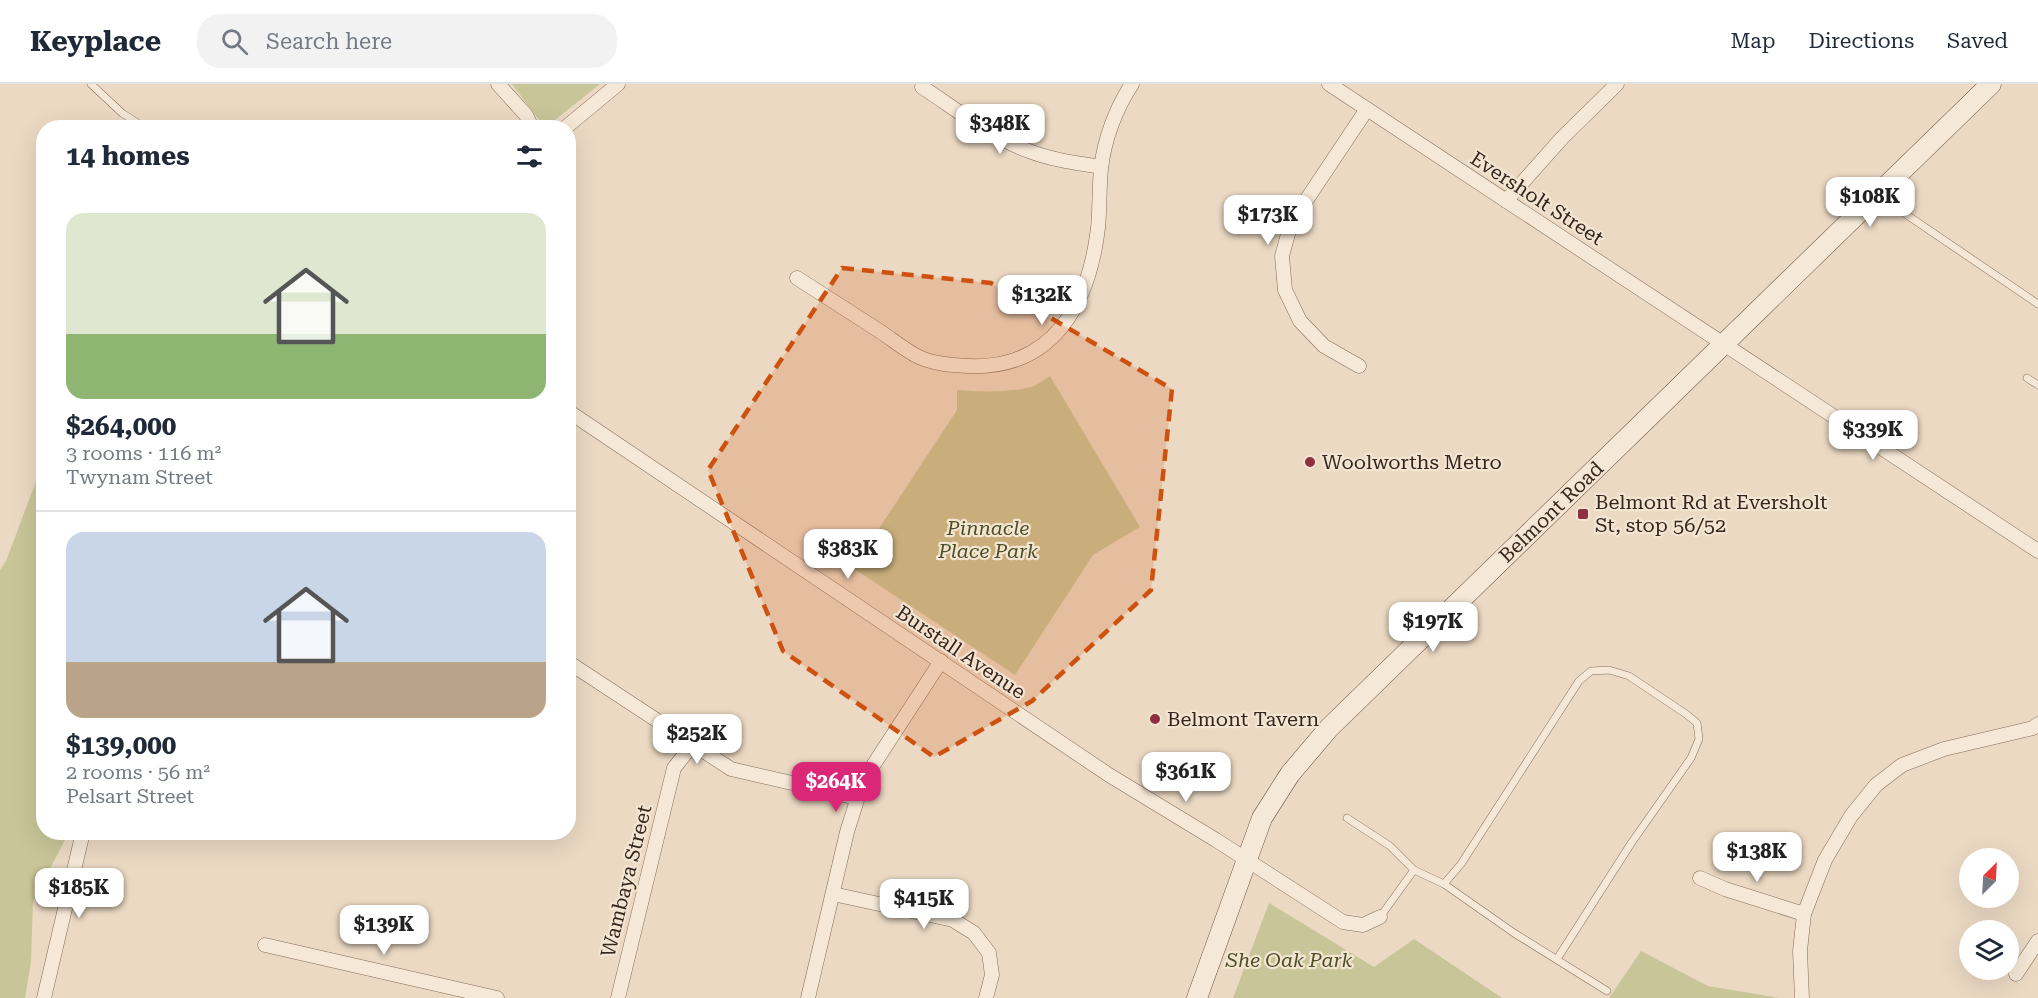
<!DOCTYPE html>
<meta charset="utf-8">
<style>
:root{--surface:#fff;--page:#f2f2f3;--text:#1f2937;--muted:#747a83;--line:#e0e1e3;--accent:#db2777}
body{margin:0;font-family:"Roboto Serif",serif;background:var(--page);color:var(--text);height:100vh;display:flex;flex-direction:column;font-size:22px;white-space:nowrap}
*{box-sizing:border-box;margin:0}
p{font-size:20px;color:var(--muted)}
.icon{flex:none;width:33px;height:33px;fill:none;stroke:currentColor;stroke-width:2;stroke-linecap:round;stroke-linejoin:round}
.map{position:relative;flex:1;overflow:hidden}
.side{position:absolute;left:36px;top:36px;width:540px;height:720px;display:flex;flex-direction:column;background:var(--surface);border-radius:24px;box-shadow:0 6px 24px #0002}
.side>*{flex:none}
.needle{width:39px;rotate:24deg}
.controls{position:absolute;left:1959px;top:764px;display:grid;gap:12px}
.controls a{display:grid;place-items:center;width:60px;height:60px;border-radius:50%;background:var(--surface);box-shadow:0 6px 24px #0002;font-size:30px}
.price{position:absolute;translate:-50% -51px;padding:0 14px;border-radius:12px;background:#fff;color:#222;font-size:20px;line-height:39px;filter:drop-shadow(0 2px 3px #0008)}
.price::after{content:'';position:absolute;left:50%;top:36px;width:18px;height:14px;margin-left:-9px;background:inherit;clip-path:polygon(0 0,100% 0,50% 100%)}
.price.active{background:var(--accent);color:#fff}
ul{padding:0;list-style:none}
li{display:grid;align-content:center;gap:12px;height:318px;padding:0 30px}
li+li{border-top:2px solid var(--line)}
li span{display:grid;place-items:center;height:186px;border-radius:18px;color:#555}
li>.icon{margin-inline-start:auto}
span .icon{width:108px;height:108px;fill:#fffc;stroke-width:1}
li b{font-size:26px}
h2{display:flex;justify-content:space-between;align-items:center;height:72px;padding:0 30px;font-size:26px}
header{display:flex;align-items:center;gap:36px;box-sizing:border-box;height:84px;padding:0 30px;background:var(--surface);border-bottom:2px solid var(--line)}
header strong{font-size:28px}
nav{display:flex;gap:33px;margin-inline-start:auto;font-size:21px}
.search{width:420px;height:54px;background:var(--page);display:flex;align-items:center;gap:15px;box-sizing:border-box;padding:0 21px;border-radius:24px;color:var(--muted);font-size:22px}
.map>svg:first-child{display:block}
.green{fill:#c8c698}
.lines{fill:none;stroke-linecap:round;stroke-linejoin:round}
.service-casing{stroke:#846b5b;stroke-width:8}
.minor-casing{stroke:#846b5b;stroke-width:15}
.secondary-casing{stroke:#654c3f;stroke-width:21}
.service{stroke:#f6e8d6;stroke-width:7}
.minor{stroke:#f6e8d6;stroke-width:14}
.secondary{stroke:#f6e8d6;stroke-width:20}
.marked{fill:#cd510f;fill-opacity:0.2;stroke:#cd510f;stroke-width:4.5;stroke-dasharray:12 8;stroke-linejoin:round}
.poi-dot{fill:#8e303e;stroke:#f3e5d2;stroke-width:2}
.labels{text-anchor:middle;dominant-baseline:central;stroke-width:4.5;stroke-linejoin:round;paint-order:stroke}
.street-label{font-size:20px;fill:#35261e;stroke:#f3e5d2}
.poi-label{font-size:20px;fill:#35261e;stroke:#f3e5d2;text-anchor:start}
.park-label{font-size:20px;font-style:italic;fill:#4b5026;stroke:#f3e5d2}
</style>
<header>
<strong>Keyplace</strong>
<div class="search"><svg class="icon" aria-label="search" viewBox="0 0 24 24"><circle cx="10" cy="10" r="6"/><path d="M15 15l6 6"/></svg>Search here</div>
<nav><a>Map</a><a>Directions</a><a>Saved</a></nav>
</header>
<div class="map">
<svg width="2038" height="914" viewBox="0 0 2038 914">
<rect width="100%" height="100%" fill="#ebd9c3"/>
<g class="green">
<polygon points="512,0 600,0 545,44"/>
<path d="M1050,292L1140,443L1093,471L1015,591L853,484L957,326V306C979,308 1013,309 1034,302C1039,300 1045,295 1050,292Z"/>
<polygon points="43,370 44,748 67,749 64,758 33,817 31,878 25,914 0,914 0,486 6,477 35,400"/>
<polygon points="1269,819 1374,883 1414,855 1502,914 1233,914"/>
<polygon points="1641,867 1708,902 1780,914 1609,914"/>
</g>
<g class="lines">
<defs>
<g id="service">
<polyline points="91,0 122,29 145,44"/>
<polyline points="1879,112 2038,220"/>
<polyline points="2027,294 2038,301"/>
<polyline points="1347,734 1390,762 1414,786 1444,800 1514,849 1607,907"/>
<polyline points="1444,800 1461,780 1579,597 1591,587 1609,586 1629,592 1686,630 1697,639 1699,655 1691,674 1632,758 1557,875"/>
<polyline points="1380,833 1414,786"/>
</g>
<g id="minor">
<polyline points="498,0 526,31 532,44"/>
<polyline points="1329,0 2038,467"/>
<path d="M922,3C956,25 990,53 1029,67C1052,76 1077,79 1101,83"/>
<polyline points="565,44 618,0"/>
<polyline points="1506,117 1562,54 1617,0"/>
<path d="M797,194C825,212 853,230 881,248C893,256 906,267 919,273C934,280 951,281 968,282C1053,286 1089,220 1098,144C1100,124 1099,104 1101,85C1104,56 1116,24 1132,0"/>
<polyline points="1359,282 1324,262 1300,237 1285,206 1282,172 1291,139 1367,25"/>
<polyline points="568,327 1109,691 1216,756 1343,838 1363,841 1380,833"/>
<polyline points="568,578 731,685 857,714"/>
<polyline points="1700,794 1725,805 1804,830"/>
<polyline points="833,810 953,836 974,849 989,869 992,891 986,914"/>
<polyline points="265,861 497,914"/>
<polyline points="2016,890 2038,857"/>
<polyline points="44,914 83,748"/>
<polyline points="618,914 674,684 693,660"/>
<polyline points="808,914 847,748 863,697 941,577"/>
<polyline points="1802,914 1800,867 1804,830 1825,776 1851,732 1876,701 1902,681 1944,665 2033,644 2038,640"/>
</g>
<polyline id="secondary" points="1197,914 1262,734 1290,690 1329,644 1991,0"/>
</defs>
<use href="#service" class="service-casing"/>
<use href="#minor" class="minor-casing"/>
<use href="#secondary" class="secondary-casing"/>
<use href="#service" class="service"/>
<use href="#minor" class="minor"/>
<use href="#secondary" class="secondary"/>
</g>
<path class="marked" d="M842,184L991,199L1172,305L1151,506L1032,617L934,673L783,567L708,386Z"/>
<g class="poi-dot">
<circle cx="1310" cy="378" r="6"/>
<rect x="1577" y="424" width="12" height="12" rx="3"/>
<circle cx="1155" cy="635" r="6"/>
</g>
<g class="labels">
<g class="street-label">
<text transform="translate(1537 114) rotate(33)">Eversholt Street</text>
<text transform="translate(1551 428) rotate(-44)">Belmont Road</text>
<text transform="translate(961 568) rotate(34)">Burstall Avenue</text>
<text transform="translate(626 797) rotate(-76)">Wambaya Street</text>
</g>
<g class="poi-label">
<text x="1322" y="378">Woolworths Metro</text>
<text x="1595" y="418">Belmont Rd at Eversholt<tspan x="1595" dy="23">St, stop 56/52</tspan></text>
<text x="1167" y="635">Belmont Tavern</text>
</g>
<g class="park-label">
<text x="988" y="444">Pinnacle<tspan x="988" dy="23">Place Park</tspan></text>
<text x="1289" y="876">She Oak Park</text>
</g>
</g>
</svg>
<div class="controls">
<a><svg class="needle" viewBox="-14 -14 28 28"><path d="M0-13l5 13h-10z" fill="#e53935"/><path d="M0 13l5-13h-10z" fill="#747a83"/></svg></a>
<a><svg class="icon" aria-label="layers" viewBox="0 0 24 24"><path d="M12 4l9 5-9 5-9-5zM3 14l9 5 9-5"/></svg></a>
</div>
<b class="price" style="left:1000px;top:71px">$348K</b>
<b class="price" style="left:1870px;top:144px">$108K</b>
<b class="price" style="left:1268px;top:162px">$173K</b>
<b class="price" style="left:1042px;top:242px">$132K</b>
<b class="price" style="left:1873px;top:377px">$339K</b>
<b class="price" style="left:848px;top:496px">$383K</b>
<b class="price" style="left:1433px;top:569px">$197K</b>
<b class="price" style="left:697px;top:681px">$252K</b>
<b class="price" style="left:1186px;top:719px">$361K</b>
<b class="price active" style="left:836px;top:729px">$264K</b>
<b class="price" style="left:1757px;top:799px">$138K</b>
<b class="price" style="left:79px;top:835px">$185K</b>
<b class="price" style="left:924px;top:846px">$415K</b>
<b class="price" style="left:384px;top:872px">$139K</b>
<section class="side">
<h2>14 homes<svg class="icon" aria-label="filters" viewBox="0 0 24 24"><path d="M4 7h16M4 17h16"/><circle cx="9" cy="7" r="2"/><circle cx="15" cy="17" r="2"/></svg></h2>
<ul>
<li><span style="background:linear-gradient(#dfe7d0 65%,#8fb573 0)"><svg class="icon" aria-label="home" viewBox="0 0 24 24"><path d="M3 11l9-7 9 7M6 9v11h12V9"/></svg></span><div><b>$264,000</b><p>3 rooms · 116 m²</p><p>Twynam Street</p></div></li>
<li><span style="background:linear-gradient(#c9d6e8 70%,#b9a48a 0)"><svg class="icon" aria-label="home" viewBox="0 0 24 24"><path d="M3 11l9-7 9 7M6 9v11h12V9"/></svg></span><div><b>$139,000</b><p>2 rooms · 56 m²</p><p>Pelsart Street</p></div></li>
</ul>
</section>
</div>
